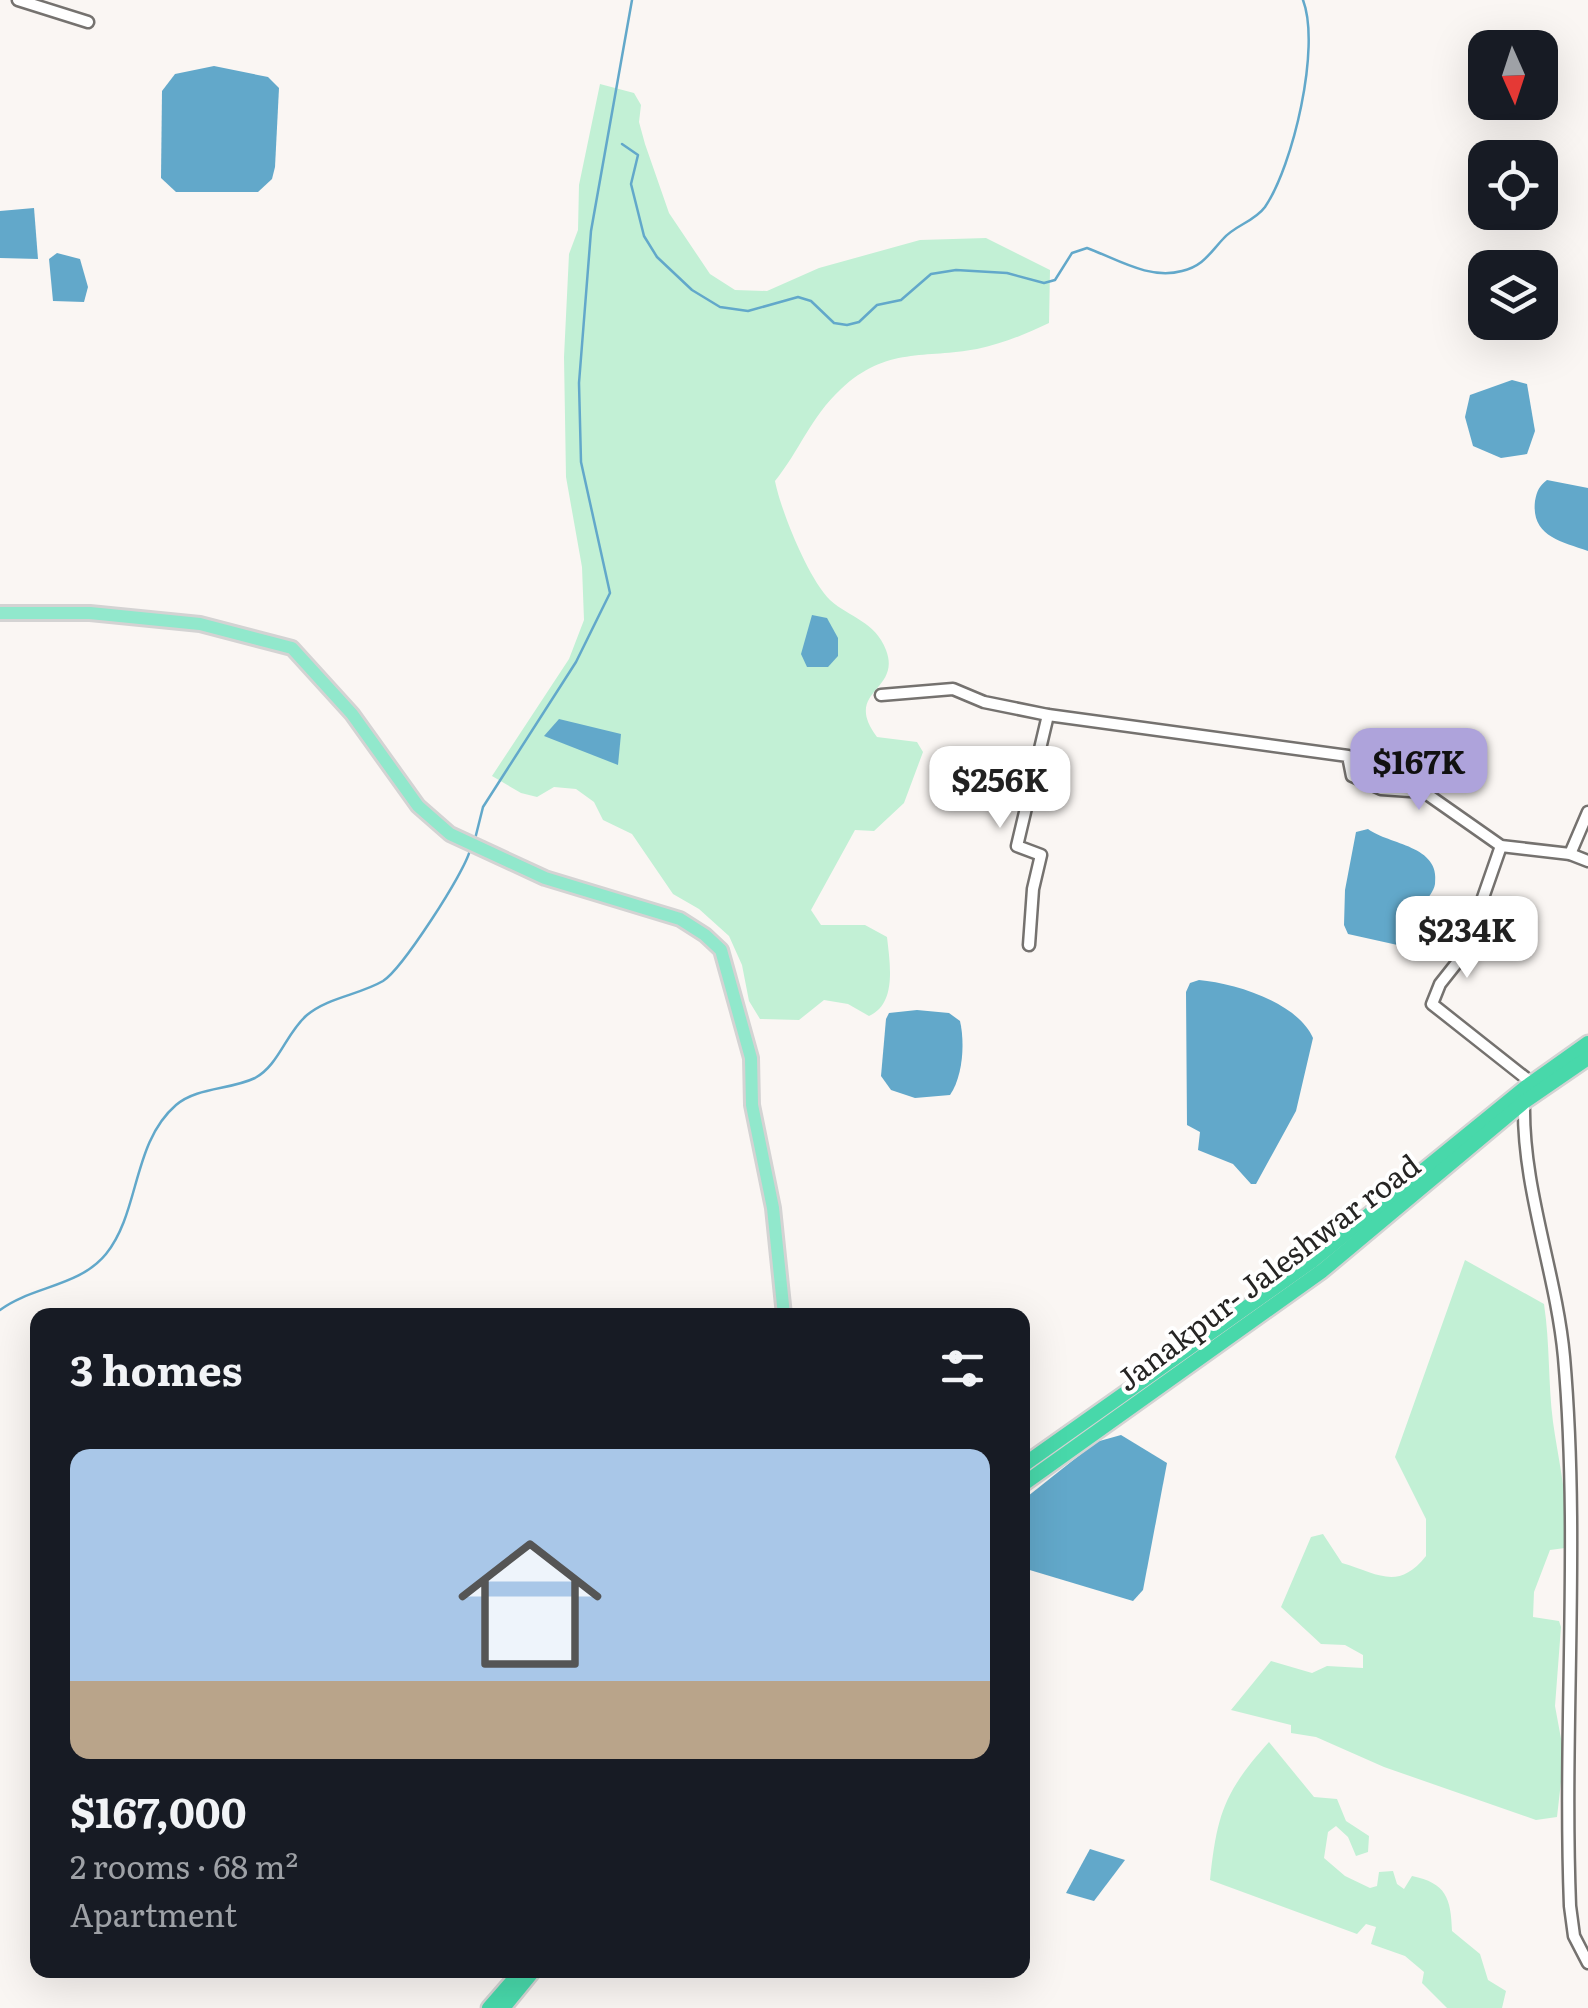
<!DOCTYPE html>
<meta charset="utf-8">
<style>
:root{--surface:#171b24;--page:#20242c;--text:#f1f3f6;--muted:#9ea1a6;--accent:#aea3db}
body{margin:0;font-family:Literata,serif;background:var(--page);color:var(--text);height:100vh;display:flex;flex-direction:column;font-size:38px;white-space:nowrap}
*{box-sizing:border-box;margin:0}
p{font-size:32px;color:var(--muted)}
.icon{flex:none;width:55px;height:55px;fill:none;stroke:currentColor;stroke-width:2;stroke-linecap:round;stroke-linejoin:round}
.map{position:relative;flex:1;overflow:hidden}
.details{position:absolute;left:30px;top:1308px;width:1000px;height:670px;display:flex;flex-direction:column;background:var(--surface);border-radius:20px;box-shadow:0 10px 40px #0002}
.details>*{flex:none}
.needle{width:65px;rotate:177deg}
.tools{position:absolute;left:1468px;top:30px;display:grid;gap:20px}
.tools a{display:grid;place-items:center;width:90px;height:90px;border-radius:20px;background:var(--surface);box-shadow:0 10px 40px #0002;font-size:50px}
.price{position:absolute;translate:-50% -85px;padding:0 22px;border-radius:20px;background:#fff;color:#222;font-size:32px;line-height:65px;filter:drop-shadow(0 2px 5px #0008)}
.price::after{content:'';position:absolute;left:50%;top:60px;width:30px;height:22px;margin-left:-15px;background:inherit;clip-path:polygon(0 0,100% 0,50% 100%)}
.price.on{background:var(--accent);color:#111}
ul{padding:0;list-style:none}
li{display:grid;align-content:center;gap:20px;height:530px;padding:0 40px}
li span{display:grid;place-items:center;height:310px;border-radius:20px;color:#555}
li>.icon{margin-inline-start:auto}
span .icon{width:180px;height:180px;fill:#fffc;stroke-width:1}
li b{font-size:42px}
h2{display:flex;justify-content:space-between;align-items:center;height:120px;padding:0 40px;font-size:42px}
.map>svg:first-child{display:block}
.green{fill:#c2f0d5}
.water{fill:#62a8ca}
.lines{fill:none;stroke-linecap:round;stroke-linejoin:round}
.stream{stroke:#62a8ca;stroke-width:2.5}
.minor-casing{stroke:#75726f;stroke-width:15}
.major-casing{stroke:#d4d3d3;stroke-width:18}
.highway-casing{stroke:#d4d3d3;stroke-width:19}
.minor{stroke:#fff;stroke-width:10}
.major{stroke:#91e8cc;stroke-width:12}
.highway{stroke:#48d8aa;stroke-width:14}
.labels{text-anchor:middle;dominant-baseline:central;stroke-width:8;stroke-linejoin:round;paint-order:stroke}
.street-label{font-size:30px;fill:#262524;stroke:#fff}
</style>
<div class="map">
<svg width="1588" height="2008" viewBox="0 0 1588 2008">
<rect width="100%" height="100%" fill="#faf6f3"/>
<g class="green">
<path d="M600,84L634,93L641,105L639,122L645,144L669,213L710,274L735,290L767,291L819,268L920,240L986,238L1050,270L1049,323C1026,334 1002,344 977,349C925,359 887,346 841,389C810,418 800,450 775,481C781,511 808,578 830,600C850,618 875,621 886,650C902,692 842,690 877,737L917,742L923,752L904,803L874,831L855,830L811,910L821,925H865L887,937C890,964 897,1004 869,1016L848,1004L824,1000L799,1020L760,1019L749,1001L742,965L729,936L699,909L673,894L632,834L603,820L594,802L576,789L554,787L537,797L521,793L492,776L569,659L584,620L582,567L566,477L564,357L569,254L578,230L579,185Z"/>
<path d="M1465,1260L1544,1304C1550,1343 1548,1383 1553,1422C1559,1465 1570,1506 1565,1548L1550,1550L1534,1592L1533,1617L1559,1621L1561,1627L1555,1706L1564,1755L1557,1817L1536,1820L1384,1767L1316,1737L1291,1733V1725L1231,1710L1271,1661L1312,1673L1327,1666L1363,1668V1655L1345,1645L1321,1644L1281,1607L1311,1537L1323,1534L1342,1563C1379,1574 1398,1591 1426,1556V1519L1395,1457Z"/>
<path d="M1269,1742L1314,1797L1337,1799L1346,1821L1369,1836L1368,1852L1356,1856L1348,1837L1336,1826L1328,1832L1324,1858L1345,1876L1370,1888L1377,1886L1379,1872L1393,1871L1397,1884L1404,1889L1412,1876C1446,1883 1451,1898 1452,1931L1480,1954L1488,1980L1506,1991L1502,2008H1447L1422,1983L1424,1972L1405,1956L1371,1944L1376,1927L1366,1924L1357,1934L1210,1880C1217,1814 1224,1792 1269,1742Z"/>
</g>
<g class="water">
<polygon points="214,66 268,77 279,88 275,167 272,179 258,192 176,192 161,178 162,91 175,74"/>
<polygon points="34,208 38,259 0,258 0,211"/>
<polygon points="57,253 80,259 88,287 84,302 53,301 49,259"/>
<polygon points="1512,380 1527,384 1535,431 1527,454 1501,458 1473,446 1465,417 1470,395"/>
<path d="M1547,480L1588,488V551C1560,541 1531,536 1535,501C1537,491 1539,486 1547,480Z"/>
<polygon points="812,615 827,618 838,638 838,656 828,667 807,667 801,654"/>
<polygon points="559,719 621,734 618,765 544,736"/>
<path d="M1368,829C1389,845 1441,845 1435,884C1434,891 1427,899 1423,905C1416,920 1415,934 1402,946L1348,934L1344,925L1345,890L1356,832Z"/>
<path d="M1199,980C1235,983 1298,1003 1313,1038L1296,1111L1256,1184H1251L1233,1164L1198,1150L1200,1132L1187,1125L1186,992L1190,983Z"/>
<path d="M917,1010L949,1013L960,1021C965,1043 963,1076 950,1095L915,1098L891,1090L881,1076L886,1019L889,1013Z"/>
<polygon points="1121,1435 1167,1463 1143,1590 1133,1601 1023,1568 1023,1500 1096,1442"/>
<polygon points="1090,1849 1125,1860 1094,1901 1066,1893"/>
</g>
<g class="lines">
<g class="stream">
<path d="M622,144L638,155L631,184L644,236L657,257L692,290L720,307L748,311L798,297L811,301L834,323L847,325L859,322L877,305L901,300L931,274L956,270L1007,273L1044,283L1055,280L1072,253L1087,248C1117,259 1149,280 1182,271C1203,266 1209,254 1223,239C1235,225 1254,222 1265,207C1293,166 1321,47 1303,0"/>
<polyline points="475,839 483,807 576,662 610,593 581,462 579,383 591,231 632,0"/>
<path d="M0,1310C32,1286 79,1287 106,1254C140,1212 132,1143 176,1105C197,1087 230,1090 255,1078C279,1065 286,1033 307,1015C329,997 359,995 383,981C402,969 465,872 470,850"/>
</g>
<defs>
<g id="minor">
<polyline points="18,0 88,22"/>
<polyline points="881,695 953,689 984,702 1048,715 1348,756 1352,776 1381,789 1424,792 1501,846 1570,854 1588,861"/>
<polyline points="1501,846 1463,955 1440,984 1432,1004 1532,1083"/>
<polyline points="1570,854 1588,812"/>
<polyline points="1029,945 1033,889 1041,855 1017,846 1048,715"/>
<path d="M1524,1102C1522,1189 1556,1271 1564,1357C1580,1540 1563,1723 1570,1906L1574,1936L1588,1963"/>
</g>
<polyline id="major" points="0,613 90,613 200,624 292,648 352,714 418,806 450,834 545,878 680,919 705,935 721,950 751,1058 752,1105 773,1208 784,1315"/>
<g id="highway">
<polyline points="1022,1466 1312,1261 1526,1087 1588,1043"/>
<polyline points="1022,1485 1322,1271 1524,1102 1588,1058"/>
<polyline points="489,2008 522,1970"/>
<polyline points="503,2008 534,1970"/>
</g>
</defs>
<use href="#minor" class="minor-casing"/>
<use href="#major" class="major-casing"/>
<use href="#highway" class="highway-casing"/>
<use href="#minor" class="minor"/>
<use href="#major" class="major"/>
<use href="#highway" class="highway"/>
</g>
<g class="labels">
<g class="street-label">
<text transform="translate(1267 1271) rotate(-37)">Janakpur- Jaleshwar road</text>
</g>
</g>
</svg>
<div class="tools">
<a><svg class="needle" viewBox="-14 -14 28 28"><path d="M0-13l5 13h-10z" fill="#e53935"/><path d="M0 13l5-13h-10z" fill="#9ea1a6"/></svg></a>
<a><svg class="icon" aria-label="locate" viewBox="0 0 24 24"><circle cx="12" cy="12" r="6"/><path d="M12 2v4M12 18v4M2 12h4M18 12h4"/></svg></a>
<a><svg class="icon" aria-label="layers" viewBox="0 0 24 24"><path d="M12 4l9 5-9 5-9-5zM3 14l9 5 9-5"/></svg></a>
</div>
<b class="price on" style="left:1419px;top:813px">$167K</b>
<b class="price" style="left:1000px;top:831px">$256K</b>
<b class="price" style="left:1467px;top:981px">$234K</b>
<section class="details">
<h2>3 homes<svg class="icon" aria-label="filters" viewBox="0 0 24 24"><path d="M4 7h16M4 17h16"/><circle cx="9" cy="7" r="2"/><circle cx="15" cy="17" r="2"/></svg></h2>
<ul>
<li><span style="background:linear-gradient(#a9c7e8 75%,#b9a48a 0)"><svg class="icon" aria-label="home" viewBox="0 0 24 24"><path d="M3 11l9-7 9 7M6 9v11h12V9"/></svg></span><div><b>$167,000</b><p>2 rooms · 68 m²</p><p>Apartment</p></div></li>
</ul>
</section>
</div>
